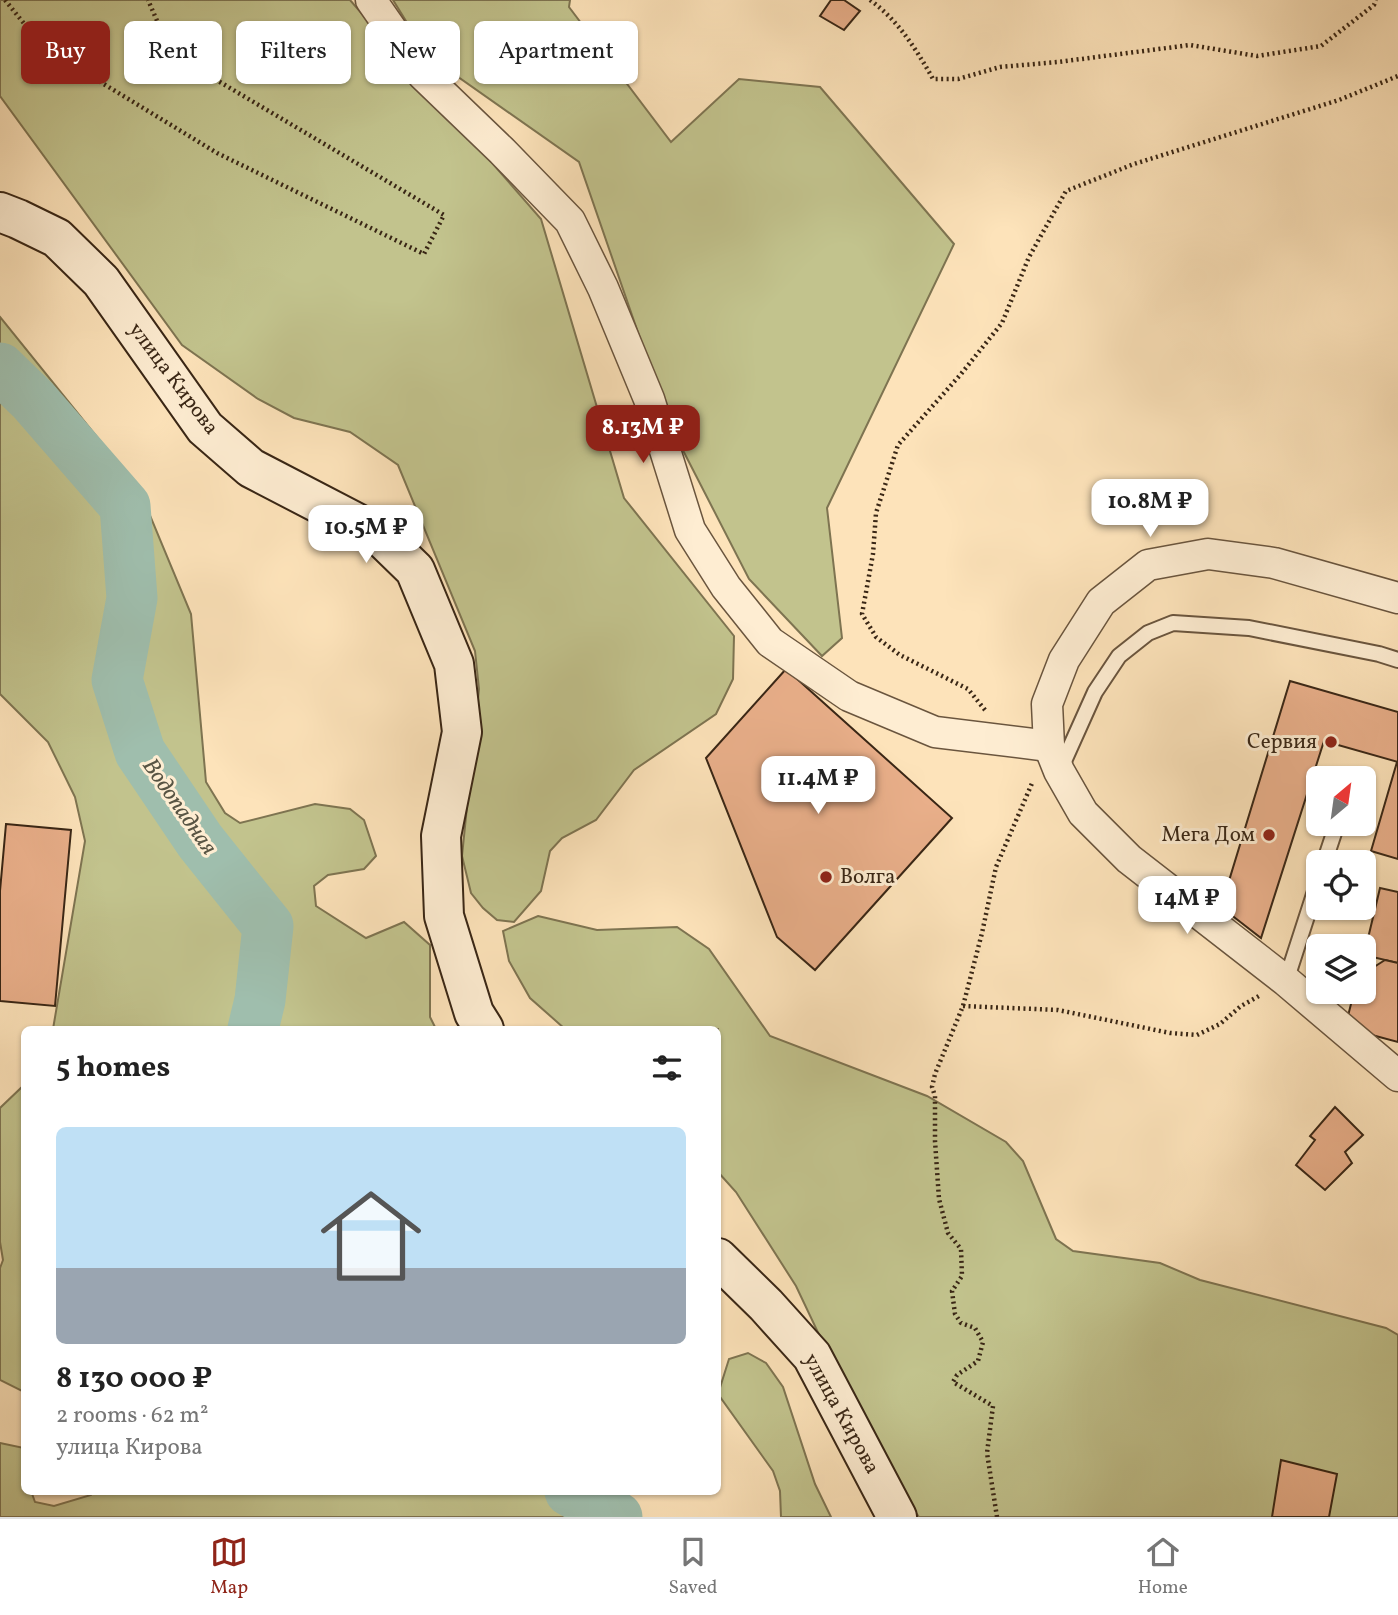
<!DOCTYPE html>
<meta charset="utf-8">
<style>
:root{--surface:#fff;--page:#f2f2f2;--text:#222;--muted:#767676;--line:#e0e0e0;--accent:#8f2418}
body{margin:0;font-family:Vollkorn,serif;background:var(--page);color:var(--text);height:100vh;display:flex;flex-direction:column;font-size:26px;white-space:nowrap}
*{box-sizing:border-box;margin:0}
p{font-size:23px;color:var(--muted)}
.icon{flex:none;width:38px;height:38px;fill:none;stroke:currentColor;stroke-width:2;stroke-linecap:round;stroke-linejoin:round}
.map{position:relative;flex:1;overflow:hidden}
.panel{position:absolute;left:21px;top:1026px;width:700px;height:469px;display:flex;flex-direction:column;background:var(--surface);border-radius:10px;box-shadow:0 2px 5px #0004}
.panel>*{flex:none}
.hud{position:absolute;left:21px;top:21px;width:700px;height:63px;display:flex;gap:14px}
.needle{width:46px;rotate:29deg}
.controls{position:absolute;left:1306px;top:766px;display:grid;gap:14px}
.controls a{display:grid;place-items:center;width:70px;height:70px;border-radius:10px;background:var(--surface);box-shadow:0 2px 5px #0004;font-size:35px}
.price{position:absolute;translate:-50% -60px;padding:0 16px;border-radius:14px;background:#fff;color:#222;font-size:23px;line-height:46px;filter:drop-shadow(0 2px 4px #0008)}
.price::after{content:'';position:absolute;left:50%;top:42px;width:21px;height:16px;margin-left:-10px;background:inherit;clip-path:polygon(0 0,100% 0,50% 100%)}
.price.selected{background:var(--accent);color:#fff}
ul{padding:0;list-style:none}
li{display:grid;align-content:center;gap:14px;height:371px;padding:0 35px}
li span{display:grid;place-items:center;height:217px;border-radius:10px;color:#555}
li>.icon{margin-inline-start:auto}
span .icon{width:126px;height:126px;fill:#fffc;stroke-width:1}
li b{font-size:30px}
h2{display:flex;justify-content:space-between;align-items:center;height:84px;padding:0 35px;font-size:30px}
.tag{padding:0 24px;border-radius:10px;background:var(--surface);box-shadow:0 2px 5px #0004;font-size:24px;line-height:63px}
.tag.selected{background:var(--accent);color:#fff}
.tab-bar{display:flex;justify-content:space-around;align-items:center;height:98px;border-top:2px solid var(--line);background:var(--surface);font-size:19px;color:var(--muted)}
.tab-bar a{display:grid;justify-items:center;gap:4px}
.tab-bar .selected{color:var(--accent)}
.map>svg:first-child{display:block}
.green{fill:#c2c38d;stroke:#7e7451;stroke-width:2}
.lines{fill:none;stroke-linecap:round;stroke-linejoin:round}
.river{stroke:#9fbead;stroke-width:51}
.building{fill:#e9af8a;stroke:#392615;stroke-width:2}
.lane-casing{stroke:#6a553e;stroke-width:18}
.street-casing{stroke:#6a553e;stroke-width:33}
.secondary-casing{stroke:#392615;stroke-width:42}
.path{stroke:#392615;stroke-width:4.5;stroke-dasharray:2 3.5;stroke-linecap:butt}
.lane{stroke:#feedd2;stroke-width:14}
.street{stroke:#feedd2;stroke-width:30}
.secondary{stroke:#feedd2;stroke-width:38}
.poi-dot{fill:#8f2418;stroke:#feedd2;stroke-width:2.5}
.labels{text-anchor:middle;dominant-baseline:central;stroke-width:6;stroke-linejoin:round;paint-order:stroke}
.street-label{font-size:21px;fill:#392615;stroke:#feedd2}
.poi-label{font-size:21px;fill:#392615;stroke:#feedd2;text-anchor:end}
.water-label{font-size:23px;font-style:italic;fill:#585443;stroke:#feedd2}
</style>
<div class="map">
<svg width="1398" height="1517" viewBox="0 0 1398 1517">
<rect width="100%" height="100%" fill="#fde3ba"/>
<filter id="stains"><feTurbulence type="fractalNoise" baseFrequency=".00286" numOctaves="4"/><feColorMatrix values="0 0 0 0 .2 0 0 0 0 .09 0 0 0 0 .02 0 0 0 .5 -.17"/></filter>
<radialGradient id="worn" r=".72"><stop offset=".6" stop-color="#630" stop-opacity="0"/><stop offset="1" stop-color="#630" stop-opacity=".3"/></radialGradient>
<g class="green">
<polygon points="0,0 350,0 541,219 624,498 734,636 733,679 716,714 634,770 596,820 562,838 550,851 541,891 514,922 497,920 483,908 471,893 462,856 479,689 475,651 398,465 350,432 294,418 258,399 182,345 0,96"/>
<polygon points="393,0 570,0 569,7 671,142 739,79 820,87 954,244 827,508 842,638 822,656 749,579 670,425 579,162 427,55"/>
<polygon points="0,317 139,489 191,614 206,782 225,813 240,823 315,804 350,809 364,820 376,856 364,869 328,875 314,886 316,906 366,938 404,922 430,945 430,1017 436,1029 53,1029 85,841 75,797 48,742 0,694"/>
<polygon points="538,916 597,930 677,927 709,949 770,1036 927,1096 1006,1142 1023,1161 1056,1239 1073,1251 1160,1263 1200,1280 1386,1328 1398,1335 1398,1517 919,1517 876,1455 796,1286 736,1192 718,1172 718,1029 565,1029 530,998 509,961 503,931"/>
<polygon points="24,1085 24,1084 24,1392 0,1380 0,1268 3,1260 0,1242 0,1108"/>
<polygon points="748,1353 766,1363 783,1387 815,1484 831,1517 781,1517 780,1491 773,1471 718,1394 729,1359"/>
<polygon points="0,1443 24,1448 24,1491 31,1491 35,1502 54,1506 91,1495 93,1491 564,1491 592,1517 0,1517"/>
</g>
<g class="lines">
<g class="river">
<polyline points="0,368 33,400 125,506 132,598 117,680 140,752 200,841 268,926 260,1000 253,1029"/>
<polyline points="570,1491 617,1517"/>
</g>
</g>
<g class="building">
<polygon points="831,0 844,0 860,11 844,30 820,16"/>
<polygon points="786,669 952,818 815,970 777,937 706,758"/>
<polygon points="1290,681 1398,712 1398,762 1324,741 1261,938 1221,907"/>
<polygon points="1397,762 1398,762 1398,859 1371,851"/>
<polygon points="6,824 71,830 55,1006 0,1001 0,891"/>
<polygon points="1380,888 1398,892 1398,963 1364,955"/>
<polygon points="1385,960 1398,963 1398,1042 1372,1035 1347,1020 1354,992 1363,992 1363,974"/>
<polygon points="1335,1107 1363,1135 1345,1152 1352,1163 1325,1190 1296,1165 1315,1140 1310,1136"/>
<polygon points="1281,1460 1337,1474 1329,1517 1272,1517"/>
</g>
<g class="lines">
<defs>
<g id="lane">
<polyline points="1060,770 1095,692 1119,656 1148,633 1173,623 1249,628 1379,654 1398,660"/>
<polyline points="1324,863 1337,824"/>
<polyline points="1286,981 1318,882"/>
</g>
<g id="street">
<polyline points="371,0 423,75 502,151 570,221 603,288 649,399 690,530 726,587 770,642 849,696 935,732 1049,746"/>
<polyline points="1398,598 1274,563 1208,554 1148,565 1101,602 1064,660 1047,704 1049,746 1059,771 1083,813 1129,859 1286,981 1398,1076"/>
</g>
<g id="secondary">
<polyline points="0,212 18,219 57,238 101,281 205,428 251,468 378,534 415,570 454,664 462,732 441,836 444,916 474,1013 484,1029"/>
<polyline points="718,1258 766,1305 812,1356 897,1517"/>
</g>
</defs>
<use href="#lane" class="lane-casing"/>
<use href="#street" class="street-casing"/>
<use href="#secondary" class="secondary-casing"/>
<g class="path">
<polyline points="5,0 43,47 217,153 424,254 444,215 171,53 148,0"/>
<path d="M870,0C898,20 916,49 933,79H958L1000,67L1058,62L1190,45L1257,56L1321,46L1374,5L1376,0"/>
<polyline points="985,710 968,689 900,655 876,637 862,614 873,554 876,513 898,445 961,374 1002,323 1029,257 1066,191 1134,164 1339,100 1398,76"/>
<polyline points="963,1006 1058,1010 1170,1033 1197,1035 1220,1024 1241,1006 1259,996"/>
<polyline points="997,1517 987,1453 993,1406 953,1382 957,1375 978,1361 983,1342 975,1328 961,1323 955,1314 952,1291 962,1276 961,1249 948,1233 939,1199 935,1141 935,1096 932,1087 935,1074 963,1006 982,933 996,867 1033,781"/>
</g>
<use href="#lane" class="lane"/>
<use href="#street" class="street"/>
<use href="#secondary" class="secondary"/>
</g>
<g class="poi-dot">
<circle cx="1331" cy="742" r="7"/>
<circle cx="1269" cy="835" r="7"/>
<circle cx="826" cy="877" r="7"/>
</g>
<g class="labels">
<g class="street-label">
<text transform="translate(173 379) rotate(53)">улица Кирова</text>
<text transform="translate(841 1414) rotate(61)">улица Кирова</text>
</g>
<g class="poi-label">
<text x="1317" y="742">Сервия</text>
<text x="1255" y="835">Мега Дом</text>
<text x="840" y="877" text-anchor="start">Волга</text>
</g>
<g class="water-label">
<text transform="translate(179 807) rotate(55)">Водопадная</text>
</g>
</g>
<rect width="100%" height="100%" filter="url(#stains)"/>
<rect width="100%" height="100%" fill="url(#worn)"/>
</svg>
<div class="controls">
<a><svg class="needle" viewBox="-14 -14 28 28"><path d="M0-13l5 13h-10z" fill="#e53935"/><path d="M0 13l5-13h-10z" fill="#767676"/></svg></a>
<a><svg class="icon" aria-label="locate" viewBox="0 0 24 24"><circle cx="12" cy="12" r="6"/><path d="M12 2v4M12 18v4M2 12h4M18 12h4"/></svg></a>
<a><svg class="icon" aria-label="layers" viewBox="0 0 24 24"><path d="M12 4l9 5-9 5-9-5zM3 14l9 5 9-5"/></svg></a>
</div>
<b class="price selected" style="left:643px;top:465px">8.13M ₽</b>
<b class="price" style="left:1150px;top:539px">10.8M ₽</b>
<b class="price" style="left:366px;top:565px">10.5M ₽</b>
<b class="price" style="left:818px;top:816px">11.4M ₽</b>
<b class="price" style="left:1187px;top:936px">14M ₽</b>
<div class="hud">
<a class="tag selected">Buy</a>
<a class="tag">Rent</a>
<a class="tag">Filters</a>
<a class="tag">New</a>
<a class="tag">Apartment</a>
</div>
<section class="panel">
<h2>5 homes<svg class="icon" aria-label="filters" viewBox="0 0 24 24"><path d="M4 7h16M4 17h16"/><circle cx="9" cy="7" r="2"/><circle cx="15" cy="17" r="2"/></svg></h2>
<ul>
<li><span style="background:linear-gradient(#bfe0f5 65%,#9aa5b1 0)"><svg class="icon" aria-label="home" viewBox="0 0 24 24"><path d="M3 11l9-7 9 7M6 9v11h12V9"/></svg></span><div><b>8 130 000 ₽</b><p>2 rooms · 62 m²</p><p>улица Кирова</p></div></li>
</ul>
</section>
</div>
<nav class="tab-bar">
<a class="selected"><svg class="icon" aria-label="map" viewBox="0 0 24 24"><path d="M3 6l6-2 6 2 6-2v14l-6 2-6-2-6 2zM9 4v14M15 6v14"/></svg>Map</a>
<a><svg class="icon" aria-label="saved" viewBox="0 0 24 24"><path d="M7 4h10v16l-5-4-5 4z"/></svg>Saved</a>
<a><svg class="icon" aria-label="home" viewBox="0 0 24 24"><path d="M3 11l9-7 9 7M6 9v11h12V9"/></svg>Home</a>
</nav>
